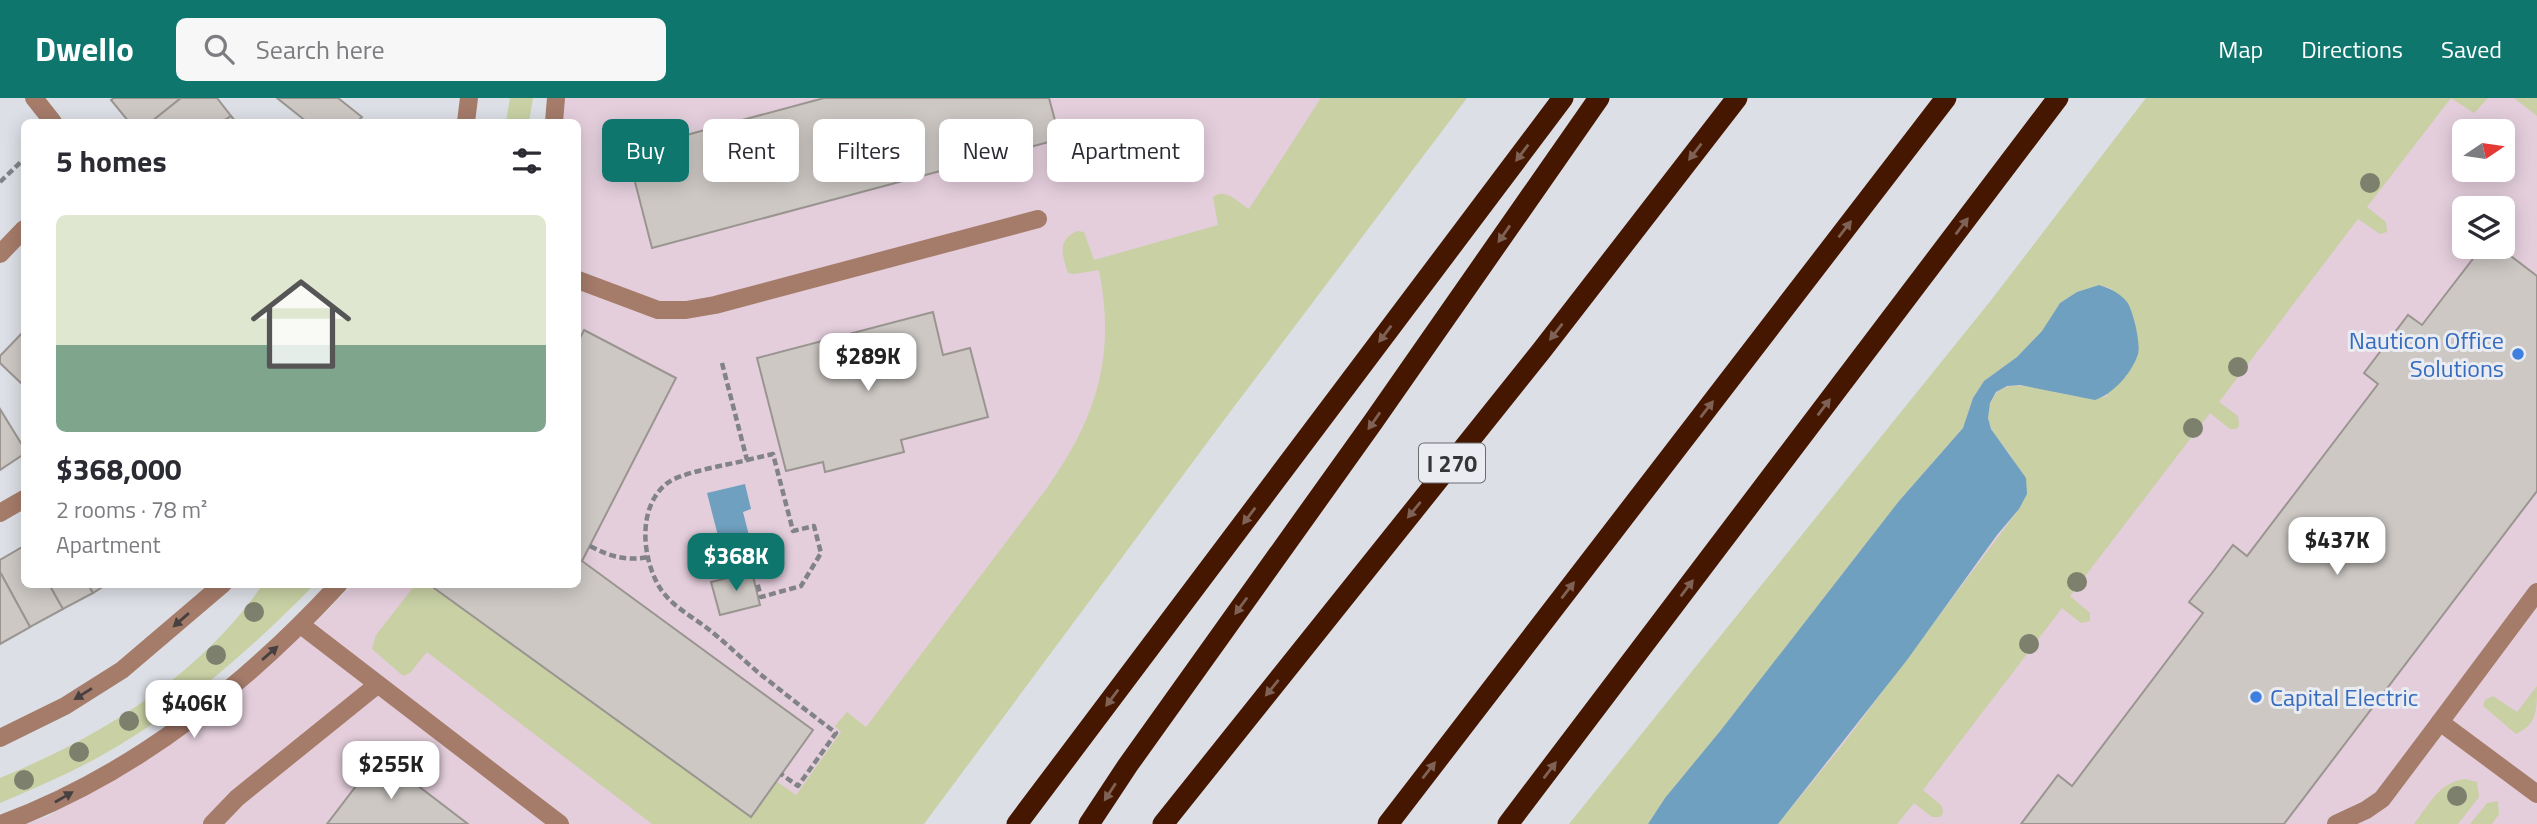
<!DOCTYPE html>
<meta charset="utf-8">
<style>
:root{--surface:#fff;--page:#f7f7f7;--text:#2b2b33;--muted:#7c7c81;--accent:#0f766e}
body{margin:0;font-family:"Titillium Web",sans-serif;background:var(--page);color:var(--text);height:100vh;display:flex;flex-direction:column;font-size:26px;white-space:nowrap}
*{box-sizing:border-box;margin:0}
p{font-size:23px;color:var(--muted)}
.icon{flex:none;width:38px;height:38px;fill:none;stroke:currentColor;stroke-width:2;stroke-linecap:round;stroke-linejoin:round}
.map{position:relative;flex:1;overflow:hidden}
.sheet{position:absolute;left:21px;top:21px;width:560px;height:469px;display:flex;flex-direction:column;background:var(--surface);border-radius:10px;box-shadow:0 4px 18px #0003}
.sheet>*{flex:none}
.top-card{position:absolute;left:602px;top:21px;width:665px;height:63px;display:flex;gap:14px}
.needle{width:46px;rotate:77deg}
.controls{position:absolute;left:2452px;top:21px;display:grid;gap:14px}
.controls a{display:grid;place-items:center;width:63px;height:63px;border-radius:10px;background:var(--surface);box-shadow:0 4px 18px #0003;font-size:35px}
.price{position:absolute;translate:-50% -60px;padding:0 16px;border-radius:14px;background:#fff;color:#222;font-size:23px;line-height:46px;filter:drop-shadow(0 2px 4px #0008)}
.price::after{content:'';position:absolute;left:50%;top:42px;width:21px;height:16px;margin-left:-10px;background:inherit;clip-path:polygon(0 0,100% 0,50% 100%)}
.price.on{background:var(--accent);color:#fff}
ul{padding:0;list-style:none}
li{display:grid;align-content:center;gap:14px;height:371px;padding:0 35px}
li span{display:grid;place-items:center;height:217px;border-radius:10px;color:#555}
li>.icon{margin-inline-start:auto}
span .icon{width:126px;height:126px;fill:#fffc;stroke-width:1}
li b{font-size:30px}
h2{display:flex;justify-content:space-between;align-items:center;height:84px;padding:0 35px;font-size:30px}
.chip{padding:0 24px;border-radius:10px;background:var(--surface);box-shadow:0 4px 18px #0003;font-size:24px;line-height:63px}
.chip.on{background:var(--accent);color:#fff}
header{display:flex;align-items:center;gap:42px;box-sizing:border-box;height:98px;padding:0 35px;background:var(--accent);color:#fff}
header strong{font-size:33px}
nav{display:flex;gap:38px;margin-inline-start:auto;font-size:24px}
.search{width:490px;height:63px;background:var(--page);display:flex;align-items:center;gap:18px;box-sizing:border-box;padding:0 24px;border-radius:10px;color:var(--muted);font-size:26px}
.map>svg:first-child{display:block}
.commercial{fill:#e4cedc;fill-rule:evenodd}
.green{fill:#c8d0a4}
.water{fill:#6fa0bf}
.building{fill:#cdc8c4;stroke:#9a9591;stroke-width:2}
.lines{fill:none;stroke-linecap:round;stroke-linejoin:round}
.path{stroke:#818387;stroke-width:4.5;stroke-dasharray:7 3.5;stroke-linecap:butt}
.minor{stroke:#a57b6a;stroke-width:18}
.highway{stroke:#451701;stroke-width:21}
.tree{fill:#7c806d}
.oneway{fill:#7f6255}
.oneway2{fill:#464040}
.shop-dot{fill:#3f7fe0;stroke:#eaecf2;stroke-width:2.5}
.labels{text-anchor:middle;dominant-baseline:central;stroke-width:6;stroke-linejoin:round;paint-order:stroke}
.shield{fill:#eaecf2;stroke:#6b6d70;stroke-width:2}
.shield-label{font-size:23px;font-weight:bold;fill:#353638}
.shop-label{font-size:24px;fill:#366cbe;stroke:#eaecf2;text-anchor:end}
</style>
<header>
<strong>Dwello</strong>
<div class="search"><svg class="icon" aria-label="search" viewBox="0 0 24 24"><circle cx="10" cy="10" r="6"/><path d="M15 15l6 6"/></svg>Search here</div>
<nav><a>Map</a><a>Directions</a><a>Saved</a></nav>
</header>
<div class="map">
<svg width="2537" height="726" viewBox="0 0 2537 726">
<rect width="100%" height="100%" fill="#dcdfe5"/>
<g class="commercial">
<polygon points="564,0 1345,0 822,726 25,726 48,718 167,649 227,603 323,517 352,487 578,486 578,24 561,24"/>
<path d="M2154,0H2537V726H1583ZM2464,33H2502V72H2464ZM2464,110H2502V149H2464Z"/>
</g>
<g class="green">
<polygon points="510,0 533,0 529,24 506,24"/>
<path d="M1321,0H1467L1224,322L924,726H652L427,554L410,575L403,578L372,551L376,537L415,487H437L751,718L776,683L796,697L841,634L835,628L847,614L866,629L1047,390C1097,319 1116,258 1099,172L1074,176L1068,175C1062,157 1057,142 1077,133L1084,134L1094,162L1218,127L1213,99C1225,89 1238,104 1249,111Z"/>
<path d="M2146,0H2451L2367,109L2386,124L2387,134L2380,136L2358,121L2219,304L2238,318L2239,328L2236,331H2230L2210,315L2070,498L2090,515V523L2081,525L2062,510L1923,692L1942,708L1943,715L1940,719H1932L1914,705L1897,726H1778L1844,645L2019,411C2018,400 2019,373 2014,363C2003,342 1975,326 1995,297C2013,271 2075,309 2107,298L2112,191L2099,187L2077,194L2060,205L2042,233L2017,259L1984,283L1973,300L1963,330L1899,403L1721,632L1665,700L1648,726H1569L1992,201Z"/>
<polygon points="2451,0 2488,0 2474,15"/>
<polygon points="2514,0 2537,0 2537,18"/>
<path d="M263,486L314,487C250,552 178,616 97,660C66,677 33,691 0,705V680C100,639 201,577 263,486Z"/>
<path d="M2537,588C2537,613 2537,626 2516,636L2483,608L2485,602L2493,598L2517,614Z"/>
<path d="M2465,681L2477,684L2479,699L2458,726H2414C2429,707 2439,684 2465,681Z"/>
<polygon points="2498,703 2499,716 2492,726 2470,726 2487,705"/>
</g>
<g class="water">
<path d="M2099,187C2109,190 2120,195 2127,204C2133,212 2141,246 2138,256C2132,275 2113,296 2095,302L2020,287L2007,288L1996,294L1990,305L1988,320L1991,331L2026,380L2027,396L2019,411L1997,437L1907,562L1778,726H1648L1665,700L1721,632L1899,403L1963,330L1973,300L1984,283L2017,259L2042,233L2060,205L2077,194Z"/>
<polygon points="745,386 751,411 743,414 755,461 726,469 707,395"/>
</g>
<g class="building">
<polygon points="114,0 181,0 151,24 129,24 111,2"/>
<polygon points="181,0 217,0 231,18 222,24 151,24"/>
<polygon points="277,0 338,0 362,19 357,24 307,24"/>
<polygon points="824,0 1049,0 1060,41 652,150 627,53"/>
<polygon points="231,18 236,24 222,24"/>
<polygon points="2482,149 2499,149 2537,178 2537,393 2284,726 2021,726 2058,677 2072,688 2203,515 2189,504 2212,475 2233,447 2247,458 2378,286 2364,275 2408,217 2422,227"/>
<polygon points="933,214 943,257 970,250 988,319 901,342 904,354 825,374 823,364 786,373 757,260"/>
<polygon points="584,232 676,280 582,463 813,632 751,719 434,490 437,486 578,486 578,244"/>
<polygon points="24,233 24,288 0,265 0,258"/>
<polygon points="0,311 24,350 24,356 0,372"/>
<polygon points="24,448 24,486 49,486 63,511 30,529 0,474 0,462"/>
<polygon points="0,474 30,529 0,546"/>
<polygon points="752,474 760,507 720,517 711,484"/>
<polygon points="49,486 88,486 93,495 63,511"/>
<polygon points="88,486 107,486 93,495"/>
<polygon points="379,658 468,726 327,726"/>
</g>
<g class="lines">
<g class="path">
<polyline points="0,84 24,61"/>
<path d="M722,265L747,362C728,367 680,374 666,386C637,410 642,461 660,490C672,509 695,520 712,534C732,550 749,568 769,583C791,601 814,618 836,635L798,688L781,676"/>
<polyline points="747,362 773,356 793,433 814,428 821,455 801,488 761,499 757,484"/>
<path d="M590,448C611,459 626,463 649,459"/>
</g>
<g class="minor">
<polyline points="34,0 53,24"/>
<polyline points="466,24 469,0"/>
<polyline points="554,24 556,0"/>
<polyline points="0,156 24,131"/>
<polyline points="578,182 658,212 686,212 715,207 1038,121"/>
<polyline points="0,415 24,401"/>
<polyline points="2537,494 2440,624 2537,696"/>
<polyline points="301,527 560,726"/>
<polyline points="0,640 65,608 122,572 223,486"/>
<path d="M1,726C131,678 245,588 339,486"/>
<polyline points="212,726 237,700 377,587"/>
<polyline points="2336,726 2366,712 2382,701 2440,624"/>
</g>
<g class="highway">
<polyline points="1017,726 1563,0"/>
<polyline points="1089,726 1128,667 1373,324 1599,0"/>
<polyline points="1163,726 1542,252 1737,0"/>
<polyline points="1388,726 1946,0"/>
<polyline points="1508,726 2058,0"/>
</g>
</g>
<g class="tree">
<circle cx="2370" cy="85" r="10"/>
<circle cx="2238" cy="269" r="10"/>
<circle cx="2193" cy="330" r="10"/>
<circle cx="2077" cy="484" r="10"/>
<circle cx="254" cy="514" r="10"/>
<circle cx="2029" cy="546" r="10"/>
<circle cx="216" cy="557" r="10"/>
<circle cx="174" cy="592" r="10"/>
<circle cx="129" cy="623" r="10"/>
<circle cx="79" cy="654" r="10"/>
<circle cx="24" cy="682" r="10"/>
<circle cx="2457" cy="698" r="10"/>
</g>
<defs><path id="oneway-solid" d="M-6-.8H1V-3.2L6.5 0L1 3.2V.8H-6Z" transform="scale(1.75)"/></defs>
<g class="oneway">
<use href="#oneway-solid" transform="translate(1695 54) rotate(128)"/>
<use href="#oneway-solid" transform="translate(1522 55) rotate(127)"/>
<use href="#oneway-solid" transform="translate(1962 128) rotate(-53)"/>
<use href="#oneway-solid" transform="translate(1845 131) rotate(-52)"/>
<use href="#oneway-solid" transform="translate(1504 136) rotate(125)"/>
<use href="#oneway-solid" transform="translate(1556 234) rotate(128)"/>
<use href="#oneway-solid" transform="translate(1385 236) rotate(127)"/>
<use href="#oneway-solid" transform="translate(1824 309) rotate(-53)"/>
<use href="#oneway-solid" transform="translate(1707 311) rotate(-52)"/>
<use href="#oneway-solid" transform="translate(1374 323) rotate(125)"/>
<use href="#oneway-solid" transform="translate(1414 412) rotate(129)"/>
<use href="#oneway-solid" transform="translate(1249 418) rotate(127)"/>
<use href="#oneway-solid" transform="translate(1687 490) rotate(-53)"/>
<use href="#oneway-solid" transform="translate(1568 492) rotate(-52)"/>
<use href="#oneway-solid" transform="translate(1241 508) rotate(126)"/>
<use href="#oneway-solid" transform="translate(1272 590) rotate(129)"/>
<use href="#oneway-solid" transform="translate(1112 600) rotate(127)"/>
<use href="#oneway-solid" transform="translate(1429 672) rotate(-52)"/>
<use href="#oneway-solid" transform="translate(1550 672) rotate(-53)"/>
<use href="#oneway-solid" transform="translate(1110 694) rotate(123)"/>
</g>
<g class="oneway2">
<use href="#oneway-solid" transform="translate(181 522) rotate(139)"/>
<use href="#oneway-solid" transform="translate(270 555) rotate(-41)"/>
<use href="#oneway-solid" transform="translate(83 596) rotate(148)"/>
<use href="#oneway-solid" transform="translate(64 699) rotate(-30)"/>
</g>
<g class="shop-dot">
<circle cx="2518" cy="256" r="7"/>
<circle cx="2256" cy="599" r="7"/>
</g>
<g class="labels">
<rect class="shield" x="1419" y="345.5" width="66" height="39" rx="5"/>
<g class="shield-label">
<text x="1452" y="365">I 270</text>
</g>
<g class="shop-label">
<text x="2504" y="242">Nauticon Office<tspan x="2504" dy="28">Solutions</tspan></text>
<text x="2270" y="599" text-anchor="start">Capital Electric</text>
</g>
</g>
</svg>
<div class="controls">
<a><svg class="needle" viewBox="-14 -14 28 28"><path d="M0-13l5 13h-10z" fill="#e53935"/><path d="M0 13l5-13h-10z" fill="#7c7c81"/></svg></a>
<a><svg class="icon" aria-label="layers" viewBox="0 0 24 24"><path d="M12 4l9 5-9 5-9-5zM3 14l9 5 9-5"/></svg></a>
</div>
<b class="price" style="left:868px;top:295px">$289K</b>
<b class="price" style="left:2337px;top:479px">$437K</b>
<b class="price on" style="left:736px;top:495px">$368K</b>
<b class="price" style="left:194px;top:642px">$406K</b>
<b class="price" style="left:391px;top:703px">$255K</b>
<div class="top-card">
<a class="chip on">Buy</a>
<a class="chip">Rent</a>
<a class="chip">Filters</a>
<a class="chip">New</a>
<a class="chip">Apartment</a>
</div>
<section class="sheet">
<h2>5 homes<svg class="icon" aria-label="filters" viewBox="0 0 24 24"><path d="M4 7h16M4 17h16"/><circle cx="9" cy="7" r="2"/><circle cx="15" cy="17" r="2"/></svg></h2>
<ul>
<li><span style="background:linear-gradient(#dfe7d0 60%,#7fa58c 0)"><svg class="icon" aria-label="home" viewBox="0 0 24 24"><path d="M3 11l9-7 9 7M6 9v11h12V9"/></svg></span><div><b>$368,000</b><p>2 rooms · 78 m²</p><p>Apartment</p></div></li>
</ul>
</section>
</div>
